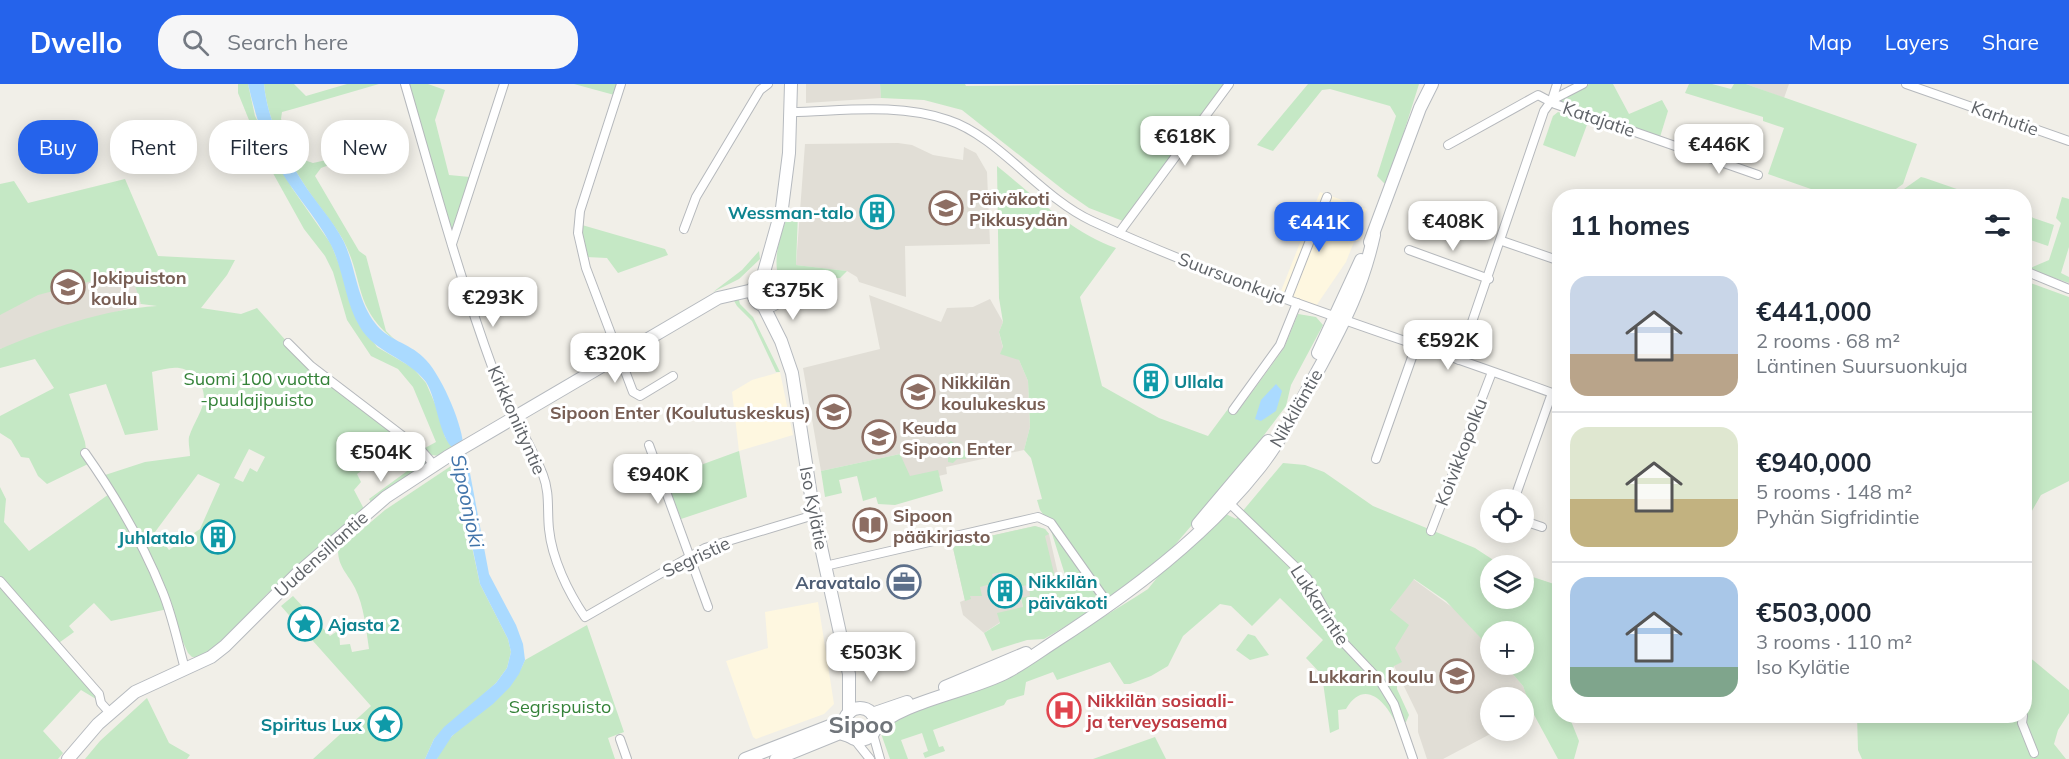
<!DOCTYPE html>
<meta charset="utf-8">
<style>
:root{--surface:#fff;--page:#f6f6f7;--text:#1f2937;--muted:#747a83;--line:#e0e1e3;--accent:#2563eb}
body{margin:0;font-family:Mulish,sans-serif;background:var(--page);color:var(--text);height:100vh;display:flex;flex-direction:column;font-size:22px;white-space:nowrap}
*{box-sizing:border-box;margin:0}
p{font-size:20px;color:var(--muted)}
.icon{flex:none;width:33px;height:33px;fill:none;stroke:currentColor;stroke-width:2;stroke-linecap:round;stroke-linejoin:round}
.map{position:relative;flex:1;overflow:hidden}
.drawer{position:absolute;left:1552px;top:105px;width:480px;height:534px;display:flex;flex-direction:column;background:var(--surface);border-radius:24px;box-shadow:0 3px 15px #0003}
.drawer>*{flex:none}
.top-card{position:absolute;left:18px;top:36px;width:570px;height:54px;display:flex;gap:12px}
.fabs{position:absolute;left:1480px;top:405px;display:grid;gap:12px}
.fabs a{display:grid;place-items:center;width:54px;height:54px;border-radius:50%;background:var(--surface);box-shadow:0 3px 15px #0003;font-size:30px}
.price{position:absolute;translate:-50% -51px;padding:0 14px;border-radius:12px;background:#fff;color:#222;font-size:20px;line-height:39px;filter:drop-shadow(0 2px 3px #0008)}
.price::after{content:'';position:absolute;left:50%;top:36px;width:18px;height:14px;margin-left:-9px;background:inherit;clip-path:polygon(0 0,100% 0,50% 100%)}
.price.on{background:var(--accent);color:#fff}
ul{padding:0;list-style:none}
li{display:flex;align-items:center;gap:18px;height:150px;padding:0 18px}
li+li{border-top:2px solid var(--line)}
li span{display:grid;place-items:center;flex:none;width:168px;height:120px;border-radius:18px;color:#555}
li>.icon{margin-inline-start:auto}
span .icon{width:72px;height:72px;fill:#fffc;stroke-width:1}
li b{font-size:26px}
h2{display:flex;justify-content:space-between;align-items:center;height:72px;padding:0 18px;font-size:26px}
.pill{padding:0 21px;border-radius:24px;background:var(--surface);box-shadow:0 3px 15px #0003;font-size:21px;line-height:54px}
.pill.on{background:var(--accent);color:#fff}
header{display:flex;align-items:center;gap:36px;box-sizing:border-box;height:84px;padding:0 30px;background:var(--accent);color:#fff}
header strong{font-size:28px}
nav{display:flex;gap:33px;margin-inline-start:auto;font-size:21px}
.search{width:420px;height:54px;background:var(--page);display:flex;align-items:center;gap:15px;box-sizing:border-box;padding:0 21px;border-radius:24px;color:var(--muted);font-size:22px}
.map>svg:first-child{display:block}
.commercial{fill:#fef7e0}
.education{fill:#e1ded6}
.green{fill:#c5e8c5;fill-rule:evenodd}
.water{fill:#aadaff}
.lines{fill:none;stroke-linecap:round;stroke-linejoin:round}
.street-casing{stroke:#b5b8bc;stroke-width:10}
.secondary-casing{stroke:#b6babf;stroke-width:14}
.street{stroke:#fff;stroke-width:8}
.secondary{stroke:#fff;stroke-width:12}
.labels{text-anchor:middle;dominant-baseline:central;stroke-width:6;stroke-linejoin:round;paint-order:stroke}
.street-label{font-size:18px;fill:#5f6368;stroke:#fff}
.education-label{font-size:18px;font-weight:bold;fill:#785e54;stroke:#fff;text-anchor:start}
.culture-label{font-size:18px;font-weight:bold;fill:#0d838f;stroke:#fff;text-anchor:end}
.park-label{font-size:18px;fill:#348238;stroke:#fff}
.service-label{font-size:18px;font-weight:bold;fill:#4e5e75;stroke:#fff;text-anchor:end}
.health-label{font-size:18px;font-weight:bold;fill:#be3a42;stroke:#fff;text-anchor:start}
.water-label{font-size:20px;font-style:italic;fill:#4174aa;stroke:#fff}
.district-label{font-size:24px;font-weight:bold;fill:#70757a;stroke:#fff}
</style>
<header>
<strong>Dwello</strong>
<div class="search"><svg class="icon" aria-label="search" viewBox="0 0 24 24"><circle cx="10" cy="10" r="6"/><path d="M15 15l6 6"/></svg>Search here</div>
<nav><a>Map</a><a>Layers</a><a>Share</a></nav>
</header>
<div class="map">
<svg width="2069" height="675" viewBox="0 0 2069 675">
<rect width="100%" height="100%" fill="#f1efe8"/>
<g class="commercial">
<polygon points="1320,108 1367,125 1346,178 1316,222 1281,207"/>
<polygon points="780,288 793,351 739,367 732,308 752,296"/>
<polygon points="818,518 834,620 824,630 756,655 753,653 726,577 768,564 765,528"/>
</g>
<g class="education">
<polygon points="806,0 880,0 881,14 806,19"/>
<polygon points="1746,0 1789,0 1784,14"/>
<polygon points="898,59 912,61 933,71 963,76 964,63 976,69 987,88 990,160 905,162 906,213 859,198 857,193 847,187 796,181 805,60"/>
<polygon points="128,179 141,220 0,265 0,183"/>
<polygon points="869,211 941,238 947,224 973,223 990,215 1003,238 999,248 1003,264 1019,276 1028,297 1030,343 1024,366 946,383 947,390 909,399 900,370 821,387 803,284 880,265"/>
<polygon points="1035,442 1045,445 1049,450 1061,503 1021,515 1023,523 984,549 963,531 960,518 965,516 953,464 959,459"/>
<polygon points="1413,495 1456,526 1491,565 1491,580 1505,581 1523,602 1531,622 1532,627 1524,632 1524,614 1491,614 1491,646 1496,647 1443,675 1427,675 1418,648 1418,631 1394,582 1395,564 1390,526"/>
</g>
<g class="green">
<polygon points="238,0 248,0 255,32 292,104 331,160 341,185 354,229 377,263 413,284 426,299 439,329 445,353 454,365 440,372 431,371 425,364 436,358 413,303 398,285 371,272 347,236 333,188 325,172 304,145 264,73 238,9"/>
<path d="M264,0H294L306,12L347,0H379L293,25L282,28L281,35L304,76L313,79L367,67L321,84L315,92L359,167L366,172L386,247L396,257C352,224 365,195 342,154C330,134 314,117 302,97C284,68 267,34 264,0Z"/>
<polygon points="408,0 428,0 445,6 435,36 449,91 470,93 454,147 451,149"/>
<polygon points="574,0 621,0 618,12"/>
<polygon points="880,0 965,0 966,2 1224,0 1123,137 1089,124 1066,108 962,26 924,16 881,14"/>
<polygon points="1308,0 1419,0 1387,102 1377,92 1396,32 1390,22 1330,5 1322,6 1273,67 1257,61"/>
<polygon points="1589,0 1613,0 1629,30 1662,16 1668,27 1660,53 1560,20 1561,16"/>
<polygon points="1689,0 1712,0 1731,5 1734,0 1746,0 1917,60 1903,100 1886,112 1831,112 1768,90 1784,44 1763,37 1763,33 1685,9"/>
<polygon points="1558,28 1588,38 1575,73 1543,61 1553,32"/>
<path d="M997,82C1033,111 1071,148 1116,164L1080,213L1102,302L1159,334L1208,352L1228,325L1236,330L1284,264L1298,230L1316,233L1323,241L1291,301L1286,322L1227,400L1168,469L1088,529L1044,555L1027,556L992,567L984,549L1000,539L997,529L1023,523L1021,514L1030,512L1029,501L1021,502L1018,493L1004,496L1002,488L992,490L994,499L980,503L982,512H970L971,515L965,517L953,464L959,459L1035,442L1045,445L1049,450L1045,452L1058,506L1067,497L1048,437L1040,426L1037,416L1042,415L1031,374L1024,366L1030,343L1028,297L1019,276L1000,270L1003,263L999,248L1003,238L999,214Z"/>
<polygon points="1921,93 1925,94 1977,112 1894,112"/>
<path d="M125,95L158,172L235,176L227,191L201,224L241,230L257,224L288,259L419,364L427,377L424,382L371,418L369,415L410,385L395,364L357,390L361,398L354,406L364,425L267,510L226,556L201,573H192L188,569L168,525L111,537L94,519L69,542L74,548L56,561L98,613L96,615L81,606L43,647L63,669L58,675H0V403L6,415L4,438L29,467L112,408L102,392L145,378L190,372C190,366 188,359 189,353C196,331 215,315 195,293C183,279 168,284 152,288L158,346L125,351L106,300L69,310L85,358L88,380L47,400L38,392L29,374L21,373L11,356L0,349V332L54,304L35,275L0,284V265C48,245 105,225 157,222L141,220L130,187L38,211L0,231V100L14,97L28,119ZM249,365L265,373L257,388L250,384L243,398L234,394ZM198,390L220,400L200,445L169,466L155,448Z"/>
<polygon points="2062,113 2069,115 2069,163 2061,189 2069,193 2069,199 2028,185 2049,176 2061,139 2056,134"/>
<path d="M789,129H798L796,181L847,187L840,194L800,195L792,192L791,200L779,195C772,174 781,148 789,129Z"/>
<polygon points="2025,131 2054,141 2048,162 2025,154"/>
<polygon points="582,141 665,165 668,171 618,189 607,174 586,173 582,159"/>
<polygon points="759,167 760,175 739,195 713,208 742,186"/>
<polygon points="2025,197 2069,213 2069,397 2041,411 2025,439"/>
<polygon points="738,213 740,220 753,233 780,288 776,288 752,237 737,222 733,215"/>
<polygon points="951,357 968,369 966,375 957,375 953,379 948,378 948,359"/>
<polygon points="739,367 747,413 681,435 665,394"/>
<polygon points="900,370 910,392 938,386 943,407 895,421 878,420 876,413 863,417 857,392 839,396 842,409 825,413 821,387"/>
<path d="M1283,379L1305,381L1324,388L1373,422L1475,464L1501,481L1491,482V514H1524V490L1560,502V632H1569L1579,657L1574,675H1558L1532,627L1523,602L1505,581L1524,580V548H1491V565L1446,517L1414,495L1390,526L1409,541L1395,564L1402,578L1394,582L1392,587L1397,596V605L1409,631L1406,638L1397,642C1387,619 1365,593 1346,625L1338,626L1339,645L1330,649L1322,591L1306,574L1323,556L1280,514L1252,542L1231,522L1220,520L1183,552L1168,582L1151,592L1130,600H1124L1110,578L1057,596L1053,588L1026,598L1024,611L1007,616L1004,621L933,646L939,663L943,662L945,667L925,674L923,669L928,667L922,649L901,656L908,675H890L879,644L1095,538L1134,514L1148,505L1164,485L1226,430L1236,435Z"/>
<path d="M454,380L480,500L508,555L511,568L507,584L496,599L434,655L425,675H313L371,622L305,548L303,540L295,538L281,522L293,512L330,552L339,546L340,561L350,560L352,568L369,565C366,545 364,522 355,504C348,490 338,483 338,466L385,426Z"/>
<path d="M587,541L624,648L608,654L615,675H437C447,641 508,621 525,576Z"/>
<polygon points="1248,550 1255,552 1269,571 1250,576 1236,566"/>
<polygon points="2025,566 2028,572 2069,606 2069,629 2058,646 2054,660 2066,675 1862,675 1858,666 1857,632 2025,632"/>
<polygon points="147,614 169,659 190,671 187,675 85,675 100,657"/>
<polygon points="1155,653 1166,675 1093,675"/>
</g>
<g class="water">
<path d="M248,0H264C267,34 284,68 302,97C315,118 333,136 344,158C356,184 357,216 375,239C387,256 409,259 423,273C440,288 461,337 463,359L454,365C439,354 437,315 426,298C408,274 375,269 360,243C345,219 344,187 331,161C315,130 289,105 273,73C261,51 254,25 248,0Z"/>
<polygon points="1276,300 1282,307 1276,327 1261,337 1255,335 1261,316"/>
<polygon points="466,368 489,490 516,541 523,560 525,576 519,590 510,603 493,620 452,652 437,675 425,675 434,655 444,643 496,599 507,584 511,568 508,555 480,500 454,375"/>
</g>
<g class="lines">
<defs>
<g id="street">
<path d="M405,0C433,96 459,193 494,288C507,324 529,356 543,391C550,409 547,426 549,445C552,475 568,508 585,533L705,464L814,431"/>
<polyline points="621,0 580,127 578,149 586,184 633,308 640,312 673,292"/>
<polyline points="1906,0 2069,57"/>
<polyline points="1552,16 1583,0"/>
<path d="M791,28C844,27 897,19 948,36C998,52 1040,113 1092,137C1244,207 1404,254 1560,312"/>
<polyline points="1448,61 1538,11 1555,20 1758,91"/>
<polyline points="684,145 696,113 760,6 768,0"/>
<polyline points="1119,149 1229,0"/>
<polyline points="1502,157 1560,177"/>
<polyline points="452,160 504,0"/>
<polyline points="1409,166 1489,195"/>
<polyline points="2025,187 2069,205"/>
<polyline points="1287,215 1327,113"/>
<polyline points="288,259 311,282 421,366 434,381"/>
<polyline points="1459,276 1544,27 1552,16 1557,0"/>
<polyline points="1233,326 1280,261 1297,219"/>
<polyline points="649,361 708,523"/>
<path d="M85,369C116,413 143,459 163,509C173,534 178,560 185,585"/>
<polyline points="1376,375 1416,262"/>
<polyline points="1225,415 1307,494 1343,558 1380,597 1394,620 1413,675"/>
<polyline points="1514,416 1552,309"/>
<polyline points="1524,437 1542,443"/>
<polyline points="1431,447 1492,288"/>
<polyline points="825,482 1038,433 1051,439 1109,521"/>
<polyline points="0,497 99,610 101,619 110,629"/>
<polyline points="2023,632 2022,639 2034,669"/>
<polyline points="873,650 880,675"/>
<polyline points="620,655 627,675"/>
<polyline points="854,655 870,675"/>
</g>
<g id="secondary">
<polyline points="1370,158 1420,24 1432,0"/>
<circle cx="767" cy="208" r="14"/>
<polyline points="762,195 782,124 789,69 791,0"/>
<polyline points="764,223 781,257 792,289 814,431 849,590 849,629"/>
<polyline points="1318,269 1361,176"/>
<polyline points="1198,440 1268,357"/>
<polyline points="945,603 1026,569"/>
<circle cx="860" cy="640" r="16"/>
<polyline points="872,630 907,618"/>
<path d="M875,646C897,618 973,607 1007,588C1024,579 1040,567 1057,556C1131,508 1205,453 1260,383C1284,352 1302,315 1321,281C1345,237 1363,201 1374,151"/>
<polyline points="68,675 98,640 135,608 211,573 225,562 297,490 386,413 447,373 718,214 753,206"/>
<polyline points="745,675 845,636"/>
<polyline points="776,675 840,649 849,652"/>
</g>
</defs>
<use href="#street" class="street-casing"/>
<use href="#secondary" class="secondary-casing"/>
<use href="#street" class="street"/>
<use href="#secondary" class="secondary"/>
</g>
<defs>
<symbol id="school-ring" viewBox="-11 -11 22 22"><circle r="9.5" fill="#fff" stroke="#8d6e63" stroke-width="1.5"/><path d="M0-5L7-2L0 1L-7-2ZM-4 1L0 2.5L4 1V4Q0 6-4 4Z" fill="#8d6e63"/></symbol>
<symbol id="building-ring" viewBox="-11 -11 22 22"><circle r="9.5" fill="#fff" stroke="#0f9aa8" stroke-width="1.5"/><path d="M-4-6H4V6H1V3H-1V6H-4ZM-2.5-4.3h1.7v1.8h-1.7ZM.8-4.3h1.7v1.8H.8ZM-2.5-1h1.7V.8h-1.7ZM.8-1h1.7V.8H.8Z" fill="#0f9aa8"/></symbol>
<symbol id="library-ring" viewBox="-11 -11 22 22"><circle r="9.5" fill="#fff" stroke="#8d6e63" stroke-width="1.5"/><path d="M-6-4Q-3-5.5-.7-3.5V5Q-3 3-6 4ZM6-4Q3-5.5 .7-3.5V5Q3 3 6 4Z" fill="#8d6e63"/></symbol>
<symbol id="office-ring" viewBox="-11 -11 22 22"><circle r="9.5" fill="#fff" stroke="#5c6f8a" stroke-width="1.5"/><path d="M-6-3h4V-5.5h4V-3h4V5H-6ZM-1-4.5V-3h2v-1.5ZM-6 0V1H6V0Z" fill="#5c6f8a"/></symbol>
<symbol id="sight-ring" viewBox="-11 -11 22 22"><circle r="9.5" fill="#fff" stroke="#0f9aa8" stroke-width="1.5"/><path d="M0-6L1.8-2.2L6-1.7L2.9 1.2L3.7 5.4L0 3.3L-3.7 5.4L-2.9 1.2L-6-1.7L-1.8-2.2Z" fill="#0f9aa8"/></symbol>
<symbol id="hospital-ring" viewBox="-11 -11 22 22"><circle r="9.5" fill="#fff" stroke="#e0444e" stroke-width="1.5"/><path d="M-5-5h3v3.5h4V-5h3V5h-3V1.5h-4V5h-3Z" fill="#e0444e"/></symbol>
</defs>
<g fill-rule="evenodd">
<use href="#school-ring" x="927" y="105" width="38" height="38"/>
<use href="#building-ring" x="858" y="109" width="38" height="38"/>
<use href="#school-ring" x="49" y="184" width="38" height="38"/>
<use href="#building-ring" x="1132" y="278" width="38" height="38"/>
<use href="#school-ring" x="899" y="289" width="38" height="38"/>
<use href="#school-ring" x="815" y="309" width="38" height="38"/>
<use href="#school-ring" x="860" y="334" width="38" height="38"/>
<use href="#library-ring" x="851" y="422" width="38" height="38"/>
<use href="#building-ring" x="199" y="434" width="38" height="38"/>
<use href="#office-ring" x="885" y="479" width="38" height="38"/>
<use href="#building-ring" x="986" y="488" width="38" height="38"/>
<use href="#sight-ring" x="286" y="521" width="38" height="38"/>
<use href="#school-ring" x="1438" y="573" width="38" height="38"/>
<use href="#hospital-ring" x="1045" y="607" width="38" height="38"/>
<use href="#sight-ring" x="366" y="621" width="38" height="38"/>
</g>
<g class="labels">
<g class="street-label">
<text transform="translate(2005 34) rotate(20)">Karhutie</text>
<text transform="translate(1599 35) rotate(19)">Katajatie</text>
<text transform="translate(1232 194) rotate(21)">Suursuonkuja</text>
<text transform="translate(1296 324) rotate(-60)">Nikkiläntie</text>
<text transform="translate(517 336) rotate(66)">Kirkkoniityntie</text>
<text transform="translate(1461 368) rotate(-69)">Koivikkopolku</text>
<text transform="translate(814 424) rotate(79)">Iso Kylätie</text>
<text transform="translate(321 470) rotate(-42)">Uudensillantie</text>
<text transform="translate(696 473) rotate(-25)">Segristie</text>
<text transform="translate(1320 521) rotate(57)">Lukkarintie</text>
</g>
<g class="education-label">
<text x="969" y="114">Päiväkoti<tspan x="969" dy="21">Pikkusydän</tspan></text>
<text x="91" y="193">Jokipuiston<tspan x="91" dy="21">koulu</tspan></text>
<text x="941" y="298">Nikkilän<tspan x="941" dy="21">koulukeskus</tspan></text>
<text x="811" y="328" text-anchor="end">Sipoon Enter (Koulutuskeskus)</text>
<text x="902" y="343">Keuda<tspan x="902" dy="21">Sipoon Enter</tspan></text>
<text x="893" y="431">Sipoon<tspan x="893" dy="21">pääkirjasto</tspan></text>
<text x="1434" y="592" text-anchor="end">Lukkarin koulu</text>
</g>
<g class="culture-label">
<text x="854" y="128">Wessman-talo</text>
<text x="1174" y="297" text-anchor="start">Ullala</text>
<text x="195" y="453">Juhlatalo</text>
<text x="1028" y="497" text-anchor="start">Nikkilän<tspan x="1028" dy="21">päiväkoti</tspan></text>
<text x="328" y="540" text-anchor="start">Ajasta 2</text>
<text x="362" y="640">Spiritus Lux</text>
</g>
<g class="park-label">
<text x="257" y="294">Suomi 100 vuotta<tspan x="257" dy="21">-puulajipuisto</tspan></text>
<text x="560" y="622">Segrispuisto</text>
</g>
<g class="service-label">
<text x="881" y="498">Aravatalo</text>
</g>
<g class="health-label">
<text x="1087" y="616">Nikkilän sosiaali-<tspan x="1087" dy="21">ja terveysasema</tspan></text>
</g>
<g class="water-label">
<text transform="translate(468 417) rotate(78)">Sipoonjoki</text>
</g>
<g class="district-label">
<text x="861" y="640">Sipoo</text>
</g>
</g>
</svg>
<div class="fabs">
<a><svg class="icon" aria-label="locate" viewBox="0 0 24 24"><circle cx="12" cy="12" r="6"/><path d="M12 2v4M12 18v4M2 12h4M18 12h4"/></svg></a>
<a><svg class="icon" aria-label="layers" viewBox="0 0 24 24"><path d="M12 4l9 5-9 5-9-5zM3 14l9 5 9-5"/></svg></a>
<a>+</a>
<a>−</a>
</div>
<b class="price" style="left:1185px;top:83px">€618K</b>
<b class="price" style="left:1719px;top:91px">€446K</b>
<b class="price" style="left:1453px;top:168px">€408K</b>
<b class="price on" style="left:1319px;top:169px">€441K</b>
<b class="price" style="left:793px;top:237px">€375K</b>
<b class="price" style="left:493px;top:244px">€293K</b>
<b class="price" style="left:1448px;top:287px">€592K</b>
<b class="price" style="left:615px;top:300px">€320K</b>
<b class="price" style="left:381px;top:399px">€504K</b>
<b class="price" style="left:658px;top:421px">€940K</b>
<b class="price" style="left:871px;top:599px">€503K</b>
<div class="top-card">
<a class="pill on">Buy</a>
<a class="pill">Rent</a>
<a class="pill">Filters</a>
<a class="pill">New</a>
</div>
<section class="drawer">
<h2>11 homes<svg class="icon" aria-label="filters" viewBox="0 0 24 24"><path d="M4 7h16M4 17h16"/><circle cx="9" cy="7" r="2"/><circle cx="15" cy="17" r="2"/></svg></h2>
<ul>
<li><span style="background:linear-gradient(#c9d6e8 65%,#b9a48a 0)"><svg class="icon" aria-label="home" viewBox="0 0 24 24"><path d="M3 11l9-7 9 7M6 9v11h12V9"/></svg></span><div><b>€441,000</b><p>2 rooms · 68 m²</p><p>Läntinen Suursuonkuja</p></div></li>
<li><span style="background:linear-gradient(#dfe7d0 60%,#c2b280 0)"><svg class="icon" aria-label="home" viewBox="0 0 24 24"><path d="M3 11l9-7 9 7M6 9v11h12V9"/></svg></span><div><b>€940,000</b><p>5 rooms · 148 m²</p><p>Pyhän Sigfridintie</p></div></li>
<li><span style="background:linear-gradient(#a9c7e8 75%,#7fa58c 0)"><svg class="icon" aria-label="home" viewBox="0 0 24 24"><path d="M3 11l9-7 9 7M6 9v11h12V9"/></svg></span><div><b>€503,000</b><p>3 rooms · 110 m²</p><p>Iso Kylätie</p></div></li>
</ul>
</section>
</div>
